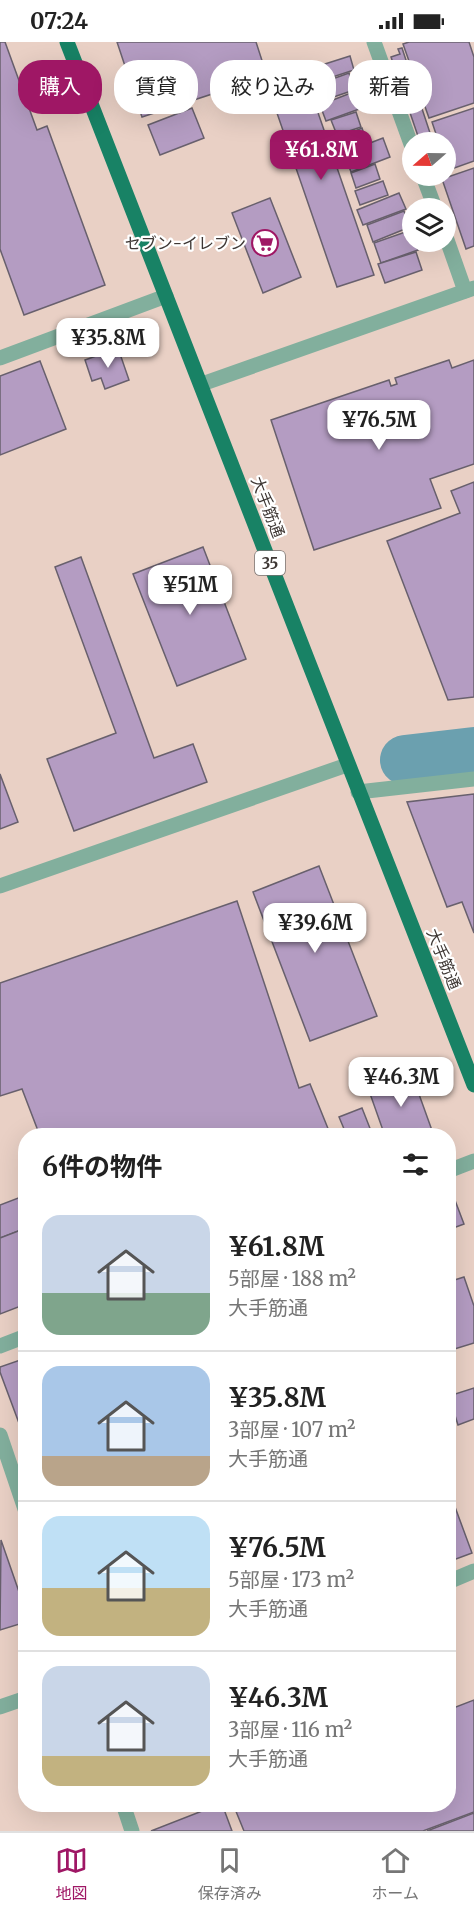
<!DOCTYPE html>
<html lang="ja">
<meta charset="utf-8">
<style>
:root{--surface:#fff;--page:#f6f6f6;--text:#222;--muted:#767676;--line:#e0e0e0;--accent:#9f1765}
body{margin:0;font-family:Merriweather,"Noto Sans JP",serif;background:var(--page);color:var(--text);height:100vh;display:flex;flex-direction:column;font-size:22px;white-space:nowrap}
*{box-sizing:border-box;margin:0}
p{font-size:20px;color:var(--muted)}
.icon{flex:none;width:33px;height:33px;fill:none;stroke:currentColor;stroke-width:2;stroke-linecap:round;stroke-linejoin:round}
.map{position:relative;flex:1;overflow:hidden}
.side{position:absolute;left:18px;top:1086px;width:438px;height:684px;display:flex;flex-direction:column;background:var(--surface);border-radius:24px;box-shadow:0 6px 24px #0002}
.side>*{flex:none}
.hud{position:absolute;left:18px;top:18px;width:438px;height:54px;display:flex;gap:12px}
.needle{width:39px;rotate:250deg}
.controls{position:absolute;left:402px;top:90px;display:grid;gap:12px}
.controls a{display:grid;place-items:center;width:54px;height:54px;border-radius:50%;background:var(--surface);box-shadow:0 6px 24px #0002;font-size:30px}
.price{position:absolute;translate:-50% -51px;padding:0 14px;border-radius:12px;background:#fff;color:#222;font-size:20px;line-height:39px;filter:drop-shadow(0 2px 3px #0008)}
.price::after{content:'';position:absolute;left:50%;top:36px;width:18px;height:14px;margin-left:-9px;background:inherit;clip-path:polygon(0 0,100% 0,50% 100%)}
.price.current{background:var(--accent);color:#fff}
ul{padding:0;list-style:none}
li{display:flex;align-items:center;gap:18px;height:150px;padding:0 24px}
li+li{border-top:2px solid var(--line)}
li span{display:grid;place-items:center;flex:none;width:168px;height:120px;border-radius:18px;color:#555}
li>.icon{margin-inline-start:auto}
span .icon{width:72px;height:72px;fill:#fffc;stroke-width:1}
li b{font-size:26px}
h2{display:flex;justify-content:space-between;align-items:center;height:72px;padding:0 24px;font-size:26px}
.chip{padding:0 21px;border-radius:24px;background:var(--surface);box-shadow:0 6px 24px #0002;font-size:21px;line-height:54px}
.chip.current{background:var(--accent);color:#fff}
.status{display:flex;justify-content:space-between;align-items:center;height:42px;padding:0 30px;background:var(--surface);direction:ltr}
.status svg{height:16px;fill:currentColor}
.tabs{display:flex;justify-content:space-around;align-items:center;height:84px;border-top:2px solid var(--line);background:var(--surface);font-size:16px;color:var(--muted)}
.tabs a{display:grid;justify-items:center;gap:3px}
.tabs .current{color:var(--accent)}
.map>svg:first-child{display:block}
.built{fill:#e9d0c5;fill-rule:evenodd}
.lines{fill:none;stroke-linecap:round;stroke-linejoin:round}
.river{stroke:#6ba0af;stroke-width:50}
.building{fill:#b49cc2;stroke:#68606d;stroke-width:1.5}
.minor{stroke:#82af9d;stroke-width:15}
.primary{stroke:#188265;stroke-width:15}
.labels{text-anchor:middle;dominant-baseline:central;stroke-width:4.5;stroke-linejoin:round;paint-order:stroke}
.shield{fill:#fff;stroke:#787371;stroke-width:1.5}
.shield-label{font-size:15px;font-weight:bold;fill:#3e3734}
.poi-label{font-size:16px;fill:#3e3734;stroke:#fff;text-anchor:end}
.street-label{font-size:16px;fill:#3e3734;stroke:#fff}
</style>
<div class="status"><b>07:24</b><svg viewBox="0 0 49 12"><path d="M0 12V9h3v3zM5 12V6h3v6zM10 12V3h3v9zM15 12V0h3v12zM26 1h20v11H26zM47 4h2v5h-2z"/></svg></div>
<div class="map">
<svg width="474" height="1789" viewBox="0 0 474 1789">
<rect width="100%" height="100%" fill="#f0ddd6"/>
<path class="built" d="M0,0H474V1789H0ZM412,100H446V134H412ZM412,166H446V200H412ZM26,1094H448V1762H26Z"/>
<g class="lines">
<polyline class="river" points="405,718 474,710"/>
</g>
<g class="building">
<polygon points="0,0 5,0 37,88 47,84 105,243 24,273 0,207"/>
<polygon points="117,0 256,0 267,34 142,75"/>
<polygon points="409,0 469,0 474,15 474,61 429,76 403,2"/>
<polygon points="402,6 433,100 420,100 391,15 400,12 398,7"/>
<polygon points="350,14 354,28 311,42 306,28"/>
<polygon points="349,31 354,48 319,60 313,44"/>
<polygon points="305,33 374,233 337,245 268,45"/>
<polygon points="356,49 362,66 326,79 320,63"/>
<polygon points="192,66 204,96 160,113 148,83"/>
<polygon points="474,66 474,119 446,129 446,100 436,100 433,93 436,92 432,80"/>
<polygon points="356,70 361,85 337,93 331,78"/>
<polygon points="362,86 367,101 343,110 338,96"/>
<polygon points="383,96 390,115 351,130 344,111"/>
<polygon points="375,122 380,137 356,146 351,131"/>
<polygon points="474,126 474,204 466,207 442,137"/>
<polygon points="383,139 388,153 360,163 355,149"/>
<polygon points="399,151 406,167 363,183 357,168"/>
<polygon points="270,156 301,235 263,251 232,171"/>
<polygon points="404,169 410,185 373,200 367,183"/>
<polygon points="411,188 412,200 415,200 418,208 381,221 374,201"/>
<polygon points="416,210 422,228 385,241 378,222"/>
<polygon points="118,306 129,338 105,347 101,336 92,339 85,318"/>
<polygon points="449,318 452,326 474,318 474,422 430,437 441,466 314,508 271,378 389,338 391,344 397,342 395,336"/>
<polygon points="40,319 66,387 0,413 0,334"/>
<polygon points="474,440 474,655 448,658 387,499 460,471 451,449"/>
<polygon points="203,505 246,617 177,644 133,532"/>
<polygon points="81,515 154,716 193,702 207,740 74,789 47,717 116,691 55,525"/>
<polygon points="0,732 18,780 0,787"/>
<polygon points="474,752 474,891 462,860 447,865 407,760"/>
<polygon points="319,824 377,974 310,999 253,850"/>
<polygon points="237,859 299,1046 310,1042 331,1094 40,1094 22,1047 0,1054 0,941"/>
<polygon points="411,1030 434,1094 385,1094 368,1046"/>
<polygon points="362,1066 373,1094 347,1094 339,1075"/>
<polygon points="26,1153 26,1186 0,1196 0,1163"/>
<polygon points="453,1153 464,1182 448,1188 448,1155"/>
<polygon points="26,1186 26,1262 0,1272 0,1196"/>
<polygon points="464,1235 474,1264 474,1301 448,1309 448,1240"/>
<polygon points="26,1316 26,1400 0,1330 0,1325"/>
<polygon points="474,1346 474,1377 458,1383 449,1354"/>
<polygon points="448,1446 472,1511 448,1520"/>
<polygon points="1,1498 26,1570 26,1580 0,1588"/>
<polygon points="474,1658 474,1770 423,1789 244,1789 233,1762 448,1762 448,1668"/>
<polygon points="220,1762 222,1762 232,1789 151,1789"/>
<polygon points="474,1771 474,1789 427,1789"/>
</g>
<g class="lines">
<g class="minor">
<polyline points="374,0 412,105"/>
<polyline points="423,134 435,166"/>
<polyline points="446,195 465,249"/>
<polyline points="0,316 166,254"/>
<polyline points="202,342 474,246"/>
<polyline points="358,750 474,737"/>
<polyline points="0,844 347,723"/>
<polyline points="448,1129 474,1119"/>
<polyline points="0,1304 26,1294"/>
<polyline points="0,1393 26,1470"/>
<polyline points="448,1540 474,1529"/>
<polyline points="0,1665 26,1656"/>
<polyline points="123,1762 132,1789"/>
</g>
<path class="primary" d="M67,0C203,347 337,696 474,1043"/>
</g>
<defs>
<symbol id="supermarket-ring" viewBox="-11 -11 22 22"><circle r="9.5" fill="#fff" stroke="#9f1765" stroke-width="1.5"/><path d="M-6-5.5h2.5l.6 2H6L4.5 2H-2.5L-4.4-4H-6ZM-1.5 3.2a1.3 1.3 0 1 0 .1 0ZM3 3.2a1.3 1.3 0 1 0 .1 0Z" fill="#9f1765"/></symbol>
</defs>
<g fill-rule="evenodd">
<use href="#supermarket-ring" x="250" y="186" width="30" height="30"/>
</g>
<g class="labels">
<rect class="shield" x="255" y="509" width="30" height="24" rx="4.5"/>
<g class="shield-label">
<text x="270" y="521">35</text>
</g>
<g class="poi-label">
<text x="246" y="201">セブン-イレブン</text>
</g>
<g class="street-label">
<text transform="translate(268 465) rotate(69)">大手筋通</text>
<text transform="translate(444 917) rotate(68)">大手筋通</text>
</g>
</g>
</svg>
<div class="controls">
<a><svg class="needle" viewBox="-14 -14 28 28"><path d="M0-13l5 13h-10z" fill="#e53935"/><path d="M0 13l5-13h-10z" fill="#767676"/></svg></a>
<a><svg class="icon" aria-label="layers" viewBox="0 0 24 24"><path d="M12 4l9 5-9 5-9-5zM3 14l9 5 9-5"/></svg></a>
</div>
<b class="price current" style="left:321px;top:139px">¥61.8M</b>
<b class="price" style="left:108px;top:327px">¥35.8M</b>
<b class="price" style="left:379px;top:409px">¥76.5M</b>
<b class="price" style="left:190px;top:574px">¥51M</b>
<b class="price" style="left:315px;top:912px">¥39.6M</b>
<b class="price" style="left:401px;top:1066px">¥46.3M</b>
<div class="hud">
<a class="chip current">購入</a>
<a class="chip">賃貸</a>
<a class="chip">絞り込み</a>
<a class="chip">新着</a>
</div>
<section class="side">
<h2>6件の物件<svg class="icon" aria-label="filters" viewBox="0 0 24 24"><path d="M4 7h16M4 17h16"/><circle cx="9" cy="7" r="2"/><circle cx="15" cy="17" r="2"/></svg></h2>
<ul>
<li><span style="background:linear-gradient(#c9d6e8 65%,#7fa58c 0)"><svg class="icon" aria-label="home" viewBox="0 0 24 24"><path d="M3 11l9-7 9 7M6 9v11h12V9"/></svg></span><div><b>¥61.8M</b><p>5部屋 · 188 m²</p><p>大手筋通</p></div></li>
<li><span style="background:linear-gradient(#a9c7e8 75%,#b9a48a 0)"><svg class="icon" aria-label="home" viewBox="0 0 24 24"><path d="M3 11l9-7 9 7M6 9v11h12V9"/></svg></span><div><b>¥35.8M</b><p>3部屋 · 107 m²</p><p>大手筋通</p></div></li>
<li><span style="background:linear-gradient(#bfe0f5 60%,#c2b280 0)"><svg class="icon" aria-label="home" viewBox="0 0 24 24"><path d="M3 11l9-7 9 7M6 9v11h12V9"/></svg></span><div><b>¥76.5M</b><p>5部屋 · 173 m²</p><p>大手筋通</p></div></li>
<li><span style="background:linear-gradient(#c9d6e8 75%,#c2b280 0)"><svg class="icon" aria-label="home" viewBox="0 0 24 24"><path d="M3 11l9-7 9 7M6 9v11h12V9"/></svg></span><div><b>¥46.3M</b><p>3部屋 · 116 m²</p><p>大手筋通</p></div></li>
</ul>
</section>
</div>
<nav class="tabs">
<a class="current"><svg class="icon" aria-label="map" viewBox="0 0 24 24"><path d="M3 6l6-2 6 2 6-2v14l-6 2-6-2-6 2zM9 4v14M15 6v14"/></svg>地図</a>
<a><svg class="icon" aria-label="saved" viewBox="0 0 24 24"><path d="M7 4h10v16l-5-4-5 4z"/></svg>保存済み</a>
<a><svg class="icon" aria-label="home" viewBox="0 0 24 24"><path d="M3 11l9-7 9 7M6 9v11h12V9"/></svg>ホーム</a>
</nav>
